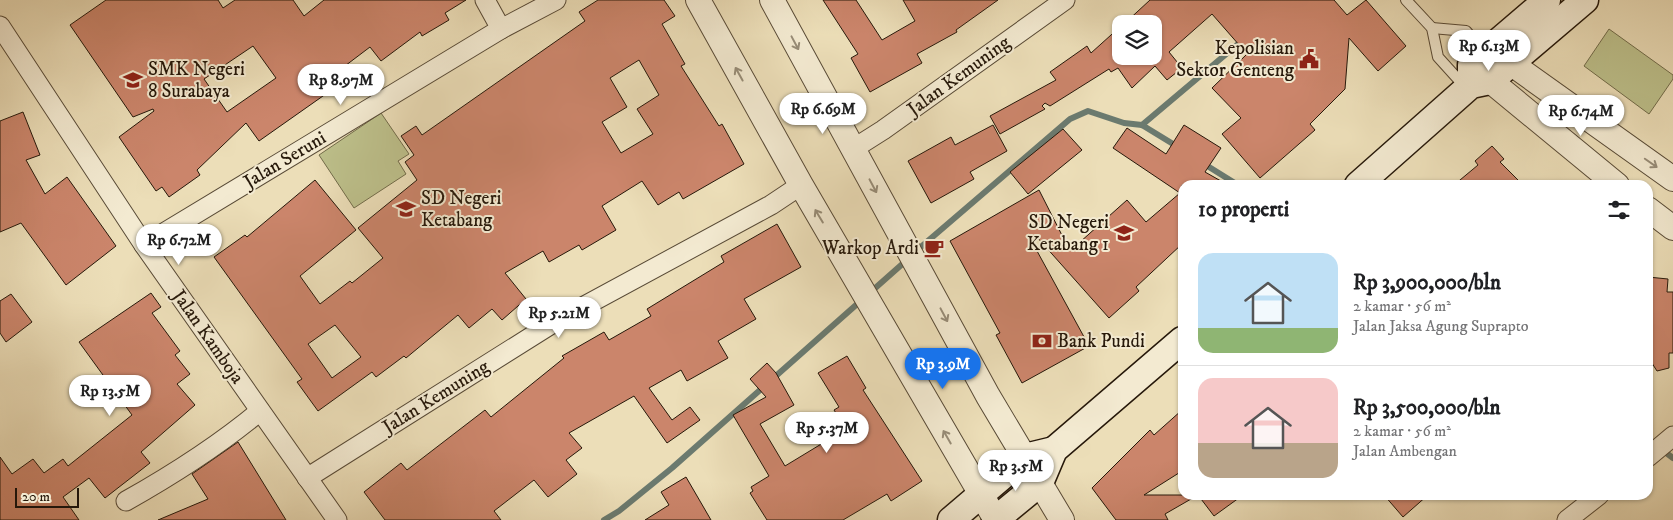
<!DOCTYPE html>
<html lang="id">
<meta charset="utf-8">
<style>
:root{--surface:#fff;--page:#f6f6f6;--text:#202124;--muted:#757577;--line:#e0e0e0;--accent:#1a73e8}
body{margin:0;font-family:"IM FELL DW Pica",serif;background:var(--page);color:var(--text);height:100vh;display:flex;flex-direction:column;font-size:19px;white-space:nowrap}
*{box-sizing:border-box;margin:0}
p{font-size:16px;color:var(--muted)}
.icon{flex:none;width:28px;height:28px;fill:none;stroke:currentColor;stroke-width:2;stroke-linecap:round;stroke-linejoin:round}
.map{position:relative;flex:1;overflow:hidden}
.panel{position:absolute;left:1178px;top:180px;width:475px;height:320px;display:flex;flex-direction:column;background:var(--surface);border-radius:15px;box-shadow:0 1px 4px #0004}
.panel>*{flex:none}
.controls{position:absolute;left:1112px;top:15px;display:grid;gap:10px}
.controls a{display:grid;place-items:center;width:50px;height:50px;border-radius:10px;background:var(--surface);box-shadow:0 1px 4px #0004;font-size:25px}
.scale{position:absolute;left:15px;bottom:12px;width:64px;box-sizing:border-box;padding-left:5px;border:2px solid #26180a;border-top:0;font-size:14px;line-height:18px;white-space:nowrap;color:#26180a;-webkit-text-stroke:4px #f3ead1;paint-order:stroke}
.price{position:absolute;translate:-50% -42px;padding:0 11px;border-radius:18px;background:#fff;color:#222;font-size:16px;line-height:32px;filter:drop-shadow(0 1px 2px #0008)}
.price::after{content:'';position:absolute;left:50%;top:30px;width:15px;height:11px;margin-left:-8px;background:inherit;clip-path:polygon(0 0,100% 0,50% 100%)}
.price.on{background:var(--accent);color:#fff}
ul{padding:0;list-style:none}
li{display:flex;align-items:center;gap:15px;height:125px;padding:0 20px}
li+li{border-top:1px solid var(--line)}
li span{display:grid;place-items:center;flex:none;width:140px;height:100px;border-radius:15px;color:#555}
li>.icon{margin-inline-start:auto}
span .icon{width:60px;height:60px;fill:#fffc;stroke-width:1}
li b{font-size:21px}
h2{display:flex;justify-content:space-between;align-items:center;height:60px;padding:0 20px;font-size:21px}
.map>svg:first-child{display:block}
.green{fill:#bdc08b;stroke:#726c4a}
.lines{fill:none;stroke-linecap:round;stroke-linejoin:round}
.stream{stroke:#6b7a6f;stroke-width:6}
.building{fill:#cb856b;stroke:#26180a;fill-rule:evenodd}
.service-casing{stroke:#584a36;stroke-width:12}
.minor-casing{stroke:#584a36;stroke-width:21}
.tertiary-casing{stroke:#584a36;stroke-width:26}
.secondary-casing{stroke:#26180a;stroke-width:29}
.service{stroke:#f3ead1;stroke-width:10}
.minor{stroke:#f3ead1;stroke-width:19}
.tertiary{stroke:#f3ead1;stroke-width:24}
.secondary{stroke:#f3ead1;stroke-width:26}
.oneway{stroke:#978c77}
.labels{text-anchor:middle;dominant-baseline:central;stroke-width:4;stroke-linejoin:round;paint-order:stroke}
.poi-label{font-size:19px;fill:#26180a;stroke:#f3ead1;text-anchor:end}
.street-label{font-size:19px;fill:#26180a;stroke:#f3ead1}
</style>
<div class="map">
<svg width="1673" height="520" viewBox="0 0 1673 520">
<rect width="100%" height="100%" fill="#ecdeb8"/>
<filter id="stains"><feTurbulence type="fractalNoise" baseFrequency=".004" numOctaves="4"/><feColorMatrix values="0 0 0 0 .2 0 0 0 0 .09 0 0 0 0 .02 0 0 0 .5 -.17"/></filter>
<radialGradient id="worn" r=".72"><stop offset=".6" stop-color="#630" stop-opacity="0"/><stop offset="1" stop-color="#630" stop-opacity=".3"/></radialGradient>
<g class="green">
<polygon points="1609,29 1673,75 1673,79 1649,114 1584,66"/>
<polygon points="381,113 409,154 398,161 406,174 354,208 319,155"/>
</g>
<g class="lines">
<g class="stream">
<polyline points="1142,125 1244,39"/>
<polyline points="1201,162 1238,185"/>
<polyline points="915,252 1070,119 1088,111 1124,123 1142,125 1178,147"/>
<polyline points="1648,439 1673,458"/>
<polyline points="604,520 619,511 672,468 908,259"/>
</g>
</g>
<g class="building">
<path d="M106,0H218L223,8L235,0H293L304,16L324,0H466L445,13L449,20L422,36L420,32L381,61L370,47L333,75L340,84L259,141L246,123L197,170L200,175L169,197L162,187L156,191L119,137L154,111L153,109L133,117L70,25ZM253,46L276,78L227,112L204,79Z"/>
<path d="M598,0H664L675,16L662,24L685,64L681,66L719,126L722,124L744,164L683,199L679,192L658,205L642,181L602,206L616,230L582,250L579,245L549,262L543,251L505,273L526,299L502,320L492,309L469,328L458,315L406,358L404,356L376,377L372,372L318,411L297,382L302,379L214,257L245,235L247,237L315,180L356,230L300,276L320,304L350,281L352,283L383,258L358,228L417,180L405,162L414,155L401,136L416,126L422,135L585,21L579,12ZM639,60L659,95L637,109L653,134L621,153L602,122L627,107L610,78ZM335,325L361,357L332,378L308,344Z"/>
<polygon points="823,0 856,0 882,40 915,21 903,0 998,0 956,30 957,32 917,54 922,63 870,92 851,58 858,54"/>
<polygon points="1150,0 1334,0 1347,15 1366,0 1406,46 1378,71 1349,38 1345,89 1310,124 1315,130 1260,178 1222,134 1241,118 1212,88 1247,54 1212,14 1169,52 1182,68 1167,80 1155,66 1132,88 1118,68 1111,72 1109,69 1050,106 1045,103 1042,106 1045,109 1000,134 990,116 1056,80 1050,72 1087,46 1091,53 1121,26 1121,56 1154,56 1154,24 1124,24"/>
<polygon points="23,112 40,155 26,160 45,194 67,177 116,246 66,285 21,223 0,232 0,121"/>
<polygon points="993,125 1007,151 970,172 974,179 931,203 908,161 951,137 955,145"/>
<polygon points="1184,125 1221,148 1205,172 1228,185 1182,185 1182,244 1136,287 1139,291 1109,318 1036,236 1031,240 1089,346 1022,383 996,335 1000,333 950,241 1039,190 1070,251 1127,200 1146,222 1180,193 1113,148 1127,128 1166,154"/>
<polygon points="1063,129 1082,150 1028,194 1010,172"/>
<polygon points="1492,146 1504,159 1500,162 1523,185 1454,185 1478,165 1475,161"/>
<polygon points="777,224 801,267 744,299 756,319 718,341 728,358 687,381 681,370 649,388 672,420 690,407 700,420 667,443 634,396 569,433 582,448 566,460 577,474 548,497 534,480 494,511 501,520 385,520 364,492 401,463 407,470 485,410 491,417 564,358 562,356 604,332 609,340 651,316 647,309 724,262 721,256"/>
<polygon points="1648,277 1668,279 1667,292 1673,292 1673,353 1669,353 1669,368 1657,371 1648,357"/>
<polygon points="151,293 161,307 152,313 180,351 175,355 190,374 177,384 195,405 141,452 150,463 105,498 89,478 63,497 79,520 0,520 0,457 12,474 33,459 44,473 63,459 68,466 132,415 79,342"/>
<polygon points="11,294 32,322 6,342 0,333 0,301"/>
<polygon points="847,356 866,388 863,390 922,481 891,501 887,494 843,520 767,520 750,493 753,491 751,487 769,476 733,415 766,397 750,379 767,363 776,373 794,405 760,424 785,466 846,429 834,410 839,407 818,373"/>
<polygon points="1182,410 1182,471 1144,495 1198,495 1165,514 1168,520 1116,520 1092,488 1150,430 1154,435"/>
<polygon points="238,442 286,520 158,520 208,499 192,474"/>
<polygon points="686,477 711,520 645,520 669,505 661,492"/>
<polygon points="1198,495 1243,495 1214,516"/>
<polygon points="1384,495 1428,495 1403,517"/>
</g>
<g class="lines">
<defs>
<g id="service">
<polyline points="1406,0 1432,28 1438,57 1466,88"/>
<polyline points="1432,28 1466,31 1484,52"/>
</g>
<g id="minor">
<polyline points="485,0 501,29"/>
<polyline points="0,26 144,245 337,520"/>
<polyline points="853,149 883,130 1065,0"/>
<polyline points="144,245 501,29 556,0"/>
<polyline points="1648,457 1673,436"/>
<polyline points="307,478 553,323 771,205 801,185"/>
<path d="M126,501C174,474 218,446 260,411"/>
<polyline points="1567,520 1599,495"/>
</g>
<g id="tertiary">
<polyline points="698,0 801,185 996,520"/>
<polyline points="772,0 988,396 1062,520"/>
<polyline points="1495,52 1673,179"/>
<polyline points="1476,69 1617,185"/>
<polyline points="1648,209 1673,228"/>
</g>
<g id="secondary">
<polyline points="1471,85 1471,65 1547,0"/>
<polyline points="1358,185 1471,85 1490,81 1585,0"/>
<polyline points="951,520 1025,457 1054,450"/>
<polyline points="995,520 1040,483 1054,450 1182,340"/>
</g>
</defs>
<use href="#service" class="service-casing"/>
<use href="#minor" class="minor-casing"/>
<use href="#tertiary" class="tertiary-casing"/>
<use href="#secondary" class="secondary-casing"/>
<use href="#service" class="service"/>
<use href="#minor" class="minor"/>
<use href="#tertiary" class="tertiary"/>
<use href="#secondary" class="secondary"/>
</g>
<defs><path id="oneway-shaft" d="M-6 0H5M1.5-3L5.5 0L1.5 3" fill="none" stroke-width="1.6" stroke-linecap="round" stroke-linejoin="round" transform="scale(1.25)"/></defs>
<g class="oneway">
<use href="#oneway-shaft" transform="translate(795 43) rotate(62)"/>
<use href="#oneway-shaft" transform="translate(739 74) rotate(-119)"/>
<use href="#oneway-shaft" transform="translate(1651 163) rotate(35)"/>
<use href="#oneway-shaft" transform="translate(873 186) rotate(62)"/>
<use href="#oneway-shaft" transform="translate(819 216) rotate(-121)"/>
<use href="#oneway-shaft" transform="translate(944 315) rotate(62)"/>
<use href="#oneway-shaft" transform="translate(947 437) rotate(-120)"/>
</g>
<defs>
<symbol id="civic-bare" viewBox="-9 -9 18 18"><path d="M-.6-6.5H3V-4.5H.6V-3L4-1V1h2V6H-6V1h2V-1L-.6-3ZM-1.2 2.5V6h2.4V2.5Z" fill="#8f2418" stroke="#f3ead1" stroke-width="2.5" paint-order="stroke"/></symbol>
<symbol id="school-bare" viewBox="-9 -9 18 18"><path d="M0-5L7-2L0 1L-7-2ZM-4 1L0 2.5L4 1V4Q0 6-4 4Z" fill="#8f2418" stroke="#f3ead1" stroke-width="2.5" paint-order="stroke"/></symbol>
<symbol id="cafe-bare" viewBox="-9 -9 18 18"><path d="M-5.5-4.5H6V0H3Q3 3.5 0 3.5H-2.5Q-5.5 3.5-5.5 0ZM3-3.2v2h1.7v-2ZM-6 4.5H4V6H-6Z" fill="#8f2418" stroke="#f3ead1" stroke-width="2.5" paint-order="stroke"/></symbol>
<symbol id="bank-bare" viewBox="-9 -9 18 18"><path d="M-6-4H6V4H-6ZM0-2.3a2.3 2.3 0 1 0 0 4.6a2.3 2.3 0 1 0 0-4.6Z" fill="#8f2418" stroke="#f3ead1" stroke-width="2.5" paint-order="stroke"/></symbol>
</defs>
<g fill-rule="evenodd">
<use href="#civic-bare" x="1295" y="45" width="28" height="28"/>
<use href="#school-bare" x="119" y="66" width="28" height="28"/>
<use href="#school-bare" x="392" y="195" width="28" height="28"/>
<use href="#school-bare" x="1110" y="219" width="28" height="28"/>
<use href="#cafe-bare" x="920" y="234" width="28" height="28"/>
<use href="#bank-bare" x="1028" y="327" width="28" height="28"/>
</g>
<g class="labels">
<g class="poi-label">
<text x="1294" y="48">Kepolisian<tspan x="1294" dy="22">Sektor Genteng</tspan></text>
<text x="148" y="69" text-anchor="start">SMK Negeri<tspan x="148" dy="22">8 Surabaya</tspan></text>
<text x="421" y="198" text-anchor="start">SD Negeri<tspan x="421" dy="22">Ketabang</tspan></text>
<text x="1109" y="222">SD Negeri<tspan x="1109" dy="22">Ketabang 1</tspan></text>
<text x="919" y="248">Warkop Ardi</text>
<text x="1057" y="341" text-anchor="start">Bank Pundi</text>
</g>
<g class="street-label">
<text transform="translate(959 76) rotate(-36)">Jalan Kemuning</text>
<text transform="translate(285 160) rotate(-31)">Jalan Seruni</text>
<text transform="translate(208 337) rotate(55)">Jalan Kamboja</text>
<text transform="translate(436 397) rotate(-32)">Jalan Kemuning</text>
</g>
</g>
<rect width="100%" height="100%" filter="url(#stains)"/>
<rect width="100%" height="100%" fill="url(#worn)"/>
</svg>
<div class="controls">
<a><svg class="icon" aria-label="layers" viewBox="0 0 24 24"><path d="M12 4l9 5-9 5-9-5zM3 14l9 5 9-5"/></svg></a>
</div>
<div class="scale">20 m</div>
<b class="price" style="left:1489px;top:72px">Rp 6.13M</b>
<b class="price" style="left:341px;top:106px">Rp 8.97M</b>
<b class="price" style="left:823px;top:135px">Rp 6.69M</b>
<b class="price" style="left:1581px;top:137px">Rp 6.74M</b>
<b class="price" style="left:179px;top:266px">Rp 6.72M</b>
<b class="price" style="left:559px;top:339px">Rp 5.21M</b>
<b class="price on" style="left:943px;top:390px">Rp 3.9M</b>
<b class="price" style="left:110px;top:417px">Rp 13.5M</b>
<b class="price" style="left:827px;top:454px">Rp 5.37M</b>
<b class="price" style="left:1016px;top:492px">Rp 3.5M</b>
<section class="panel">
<h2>10 properti<svg class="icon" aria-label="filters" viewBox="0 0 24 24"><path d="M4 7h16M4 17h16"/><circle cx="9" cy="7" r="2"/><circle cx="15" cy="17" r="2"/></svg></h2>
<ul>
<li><span style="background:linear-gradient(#bfe0f5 75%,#8fb573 0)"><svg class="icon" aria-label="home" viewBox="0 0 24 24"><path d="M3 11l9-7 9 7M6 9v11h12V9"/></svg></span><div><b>Rp 3,900,000/bln</b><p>2 kamar · 56 m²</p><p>Jalan Jaksa Agung Suprapto</p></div></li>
<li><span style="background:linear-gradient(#f6c9c9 65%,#b9a48a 0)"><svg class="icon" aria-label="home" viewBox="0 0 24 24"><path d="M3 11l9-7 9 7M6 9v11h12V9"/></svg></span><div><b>Rp 3,500,000/bln</b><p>2 kamar · 56 m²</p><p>Jalan Ambengan</p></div></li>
</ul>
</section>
</div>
